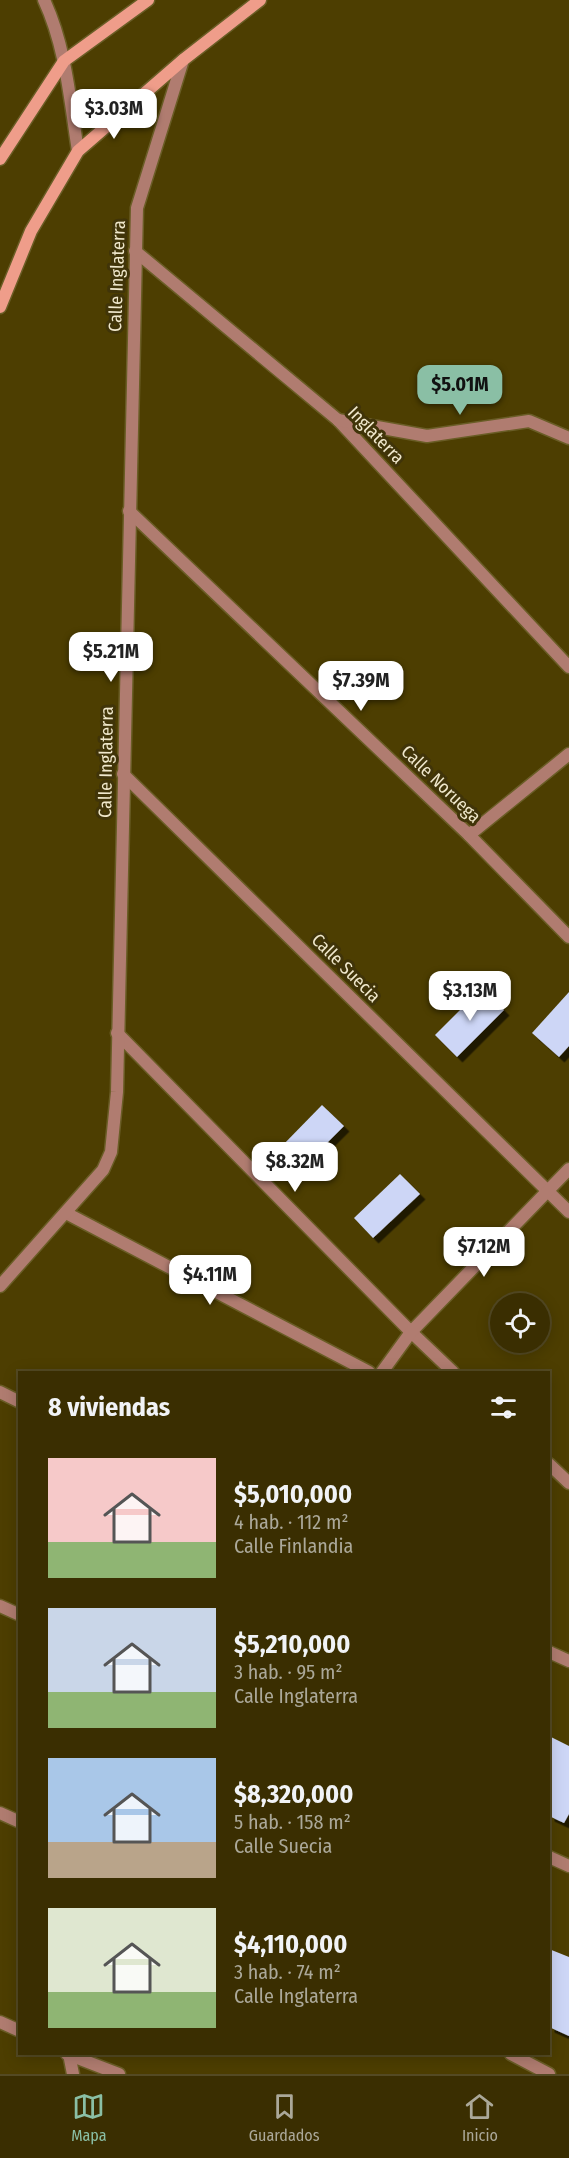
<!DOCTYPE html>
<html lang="es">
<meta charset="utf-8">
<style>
:root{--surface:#3a2e01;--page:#41360b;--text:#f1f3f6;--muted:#aba899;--line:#544a23;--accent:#8abfa5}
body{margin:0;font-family:"Fira Sans Condensed",sans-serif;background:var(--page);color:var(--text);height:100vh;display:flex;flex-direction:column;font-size:22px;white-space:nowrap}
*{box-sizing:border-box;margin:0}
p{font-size:20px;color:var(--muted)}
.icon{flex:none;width:33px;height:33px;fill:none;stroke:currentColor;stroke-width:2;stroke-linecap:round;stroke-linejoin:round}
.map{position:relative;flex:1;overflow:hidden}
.side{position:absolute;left:18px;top:1371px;width:532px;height:684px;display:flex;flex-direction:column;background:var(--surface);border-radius:0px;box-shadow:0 3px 15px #0003,0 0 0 2px var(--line)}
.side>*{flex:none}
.tools{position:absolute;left:490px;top:1293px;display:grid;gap:12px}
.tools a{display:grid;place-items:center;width:60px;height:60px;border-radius:50%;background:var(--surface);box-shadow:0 3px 15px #0003,0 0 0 2px var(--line);font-size:30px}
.price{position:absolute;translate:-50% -51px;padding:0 14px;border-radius:12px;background:#fff;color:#222;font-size:20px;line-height:39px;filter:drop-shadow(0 2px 3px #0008)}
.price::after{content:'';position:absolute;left:50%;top:36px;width:18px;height:14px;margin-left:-9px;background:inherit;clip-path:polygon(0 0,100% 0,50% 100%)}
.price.selected{background:var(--accent);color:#111}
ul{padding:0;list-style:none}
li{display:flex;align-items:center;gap:18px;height:150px;padding:0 30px}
li span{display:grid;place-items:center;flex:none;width:168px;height:120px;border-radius:0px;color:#555}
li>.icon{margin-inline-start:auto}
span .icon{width:72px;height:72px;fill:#fffc;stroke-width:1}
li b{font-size:26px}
h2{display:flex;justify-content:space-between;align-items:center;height:72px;padding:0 30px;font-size:26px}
.dock{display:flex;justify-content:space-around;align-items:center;height:84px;border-top:2px solid var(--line);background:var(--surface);font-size:16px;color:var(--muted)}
.dock a{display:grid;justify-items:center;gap:3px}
.dock .selected{color:var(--accent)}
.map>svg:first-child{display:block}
.building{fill:#cdd6f6;filter:url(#shadow)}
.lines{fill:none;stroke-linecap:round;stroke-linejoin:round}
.street-casing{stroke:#6a5d26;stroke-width:15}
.secondary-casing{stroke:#6a5d26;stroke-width:15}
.street{stroke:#b07c70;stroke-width:12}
.secondary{stroke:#ef9d8a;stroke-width:12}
.labels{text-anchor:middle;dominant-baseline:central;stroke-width:6;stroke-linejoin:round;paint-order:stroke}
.street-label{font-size:18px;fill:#f0e8cc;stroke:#403409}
</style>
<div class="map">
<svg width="569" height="2074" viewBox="0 0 569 2074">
<defs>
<filter id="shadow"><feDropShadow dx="5.5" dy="5.5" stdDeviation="0" flood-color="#0009"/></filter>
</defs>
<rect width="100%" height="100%" fill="#4d3e01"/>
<g class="building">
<polygon points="482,988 504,1010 457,1057 435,1035"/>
<polygon points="569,992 569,1046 559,1057 532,1033"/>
<polygon points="322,1105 344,1126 301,1169 280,1148"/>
<polygon points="400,1174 420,1194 373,1238 354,1218"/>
<polygon points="549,1736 569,1746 569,1814 564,1823 549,1816"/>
<polygon points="549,1949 569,1957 569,2036 549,2027"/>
</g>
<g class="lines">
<defs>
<g id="street">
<path d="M44,0C66,47 70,101 78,151"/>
<polyline points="135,251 338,420 569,667"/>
<polyline points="338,420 427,436 529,421 569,438"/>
<polyline points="129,511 469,835 569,937"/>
<polyline points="123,774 569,1212"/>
<polyline points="469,835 569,754"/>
<polyline points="117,1033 411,1332 453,1372"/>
<polyline points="66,1213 369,1372"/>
<polyline points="0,1286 103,1170 111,1152 117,1092 137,208 183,60"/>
<polyline points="382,1372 411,1332 569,1169"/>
<polyline points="0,1392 20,1402"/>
<polyline points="549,1464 569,1483"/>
<polyline points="0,1606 20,1615"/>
<polyline points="549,1652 569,1661"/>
<polyline points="0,1813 20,1822"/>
<polyline points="549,1857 569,1866"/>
<polyline points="0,2022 20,2031"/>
<polyline points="67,2054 119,2074"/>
<polyline points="69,2054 73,2074"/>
<polyline points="511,2054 549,2074"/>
</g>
<g id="secondary">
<polyline points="0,159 64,61 148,0"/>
<polyline points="0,307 31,231 78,151 183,60 260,0"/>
</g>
</defs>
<use href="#street" class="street-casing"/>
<use href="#secondary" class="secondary-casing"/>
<use href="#street" class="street"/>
<use href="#secondary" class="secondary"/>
</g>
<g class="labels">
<g class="street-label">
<text transform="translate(117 276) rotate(-88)">Calle Inglaterra</text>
<text transform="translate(376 435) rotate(46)">Inglaterra</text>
<text transform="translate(106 762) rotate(-89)">Calle Inglaterra</text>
<text transform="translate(441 784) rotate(44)">Calle Noruega</text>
<text transform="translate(346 968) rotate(45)">Calle Suecia</text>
</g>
</g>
</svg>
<div class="tools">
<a><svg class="icon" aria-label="locate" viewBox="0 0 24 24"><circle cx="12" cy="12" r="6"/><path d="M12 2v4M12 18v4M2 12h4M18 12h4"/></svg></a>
</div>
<b class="price" style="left:114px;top:140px">$3.03M</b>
<b class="price selected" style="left:460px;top:416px">$5.01M</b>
<b class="price" style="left:111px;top:683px">$5.21M</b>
<b class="price" style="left:361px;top:712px">$7.39M</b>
<b class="price" style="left:470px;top:1022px">$3.13M</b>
<b class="price" style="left:295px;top:1193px">$8.32M</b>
<b class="price" style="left:484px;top:1278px">$7.12M</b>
<b class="price" style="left:210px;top:1306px">$4.11M</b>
<section class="side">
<h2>8 viviendas<svg class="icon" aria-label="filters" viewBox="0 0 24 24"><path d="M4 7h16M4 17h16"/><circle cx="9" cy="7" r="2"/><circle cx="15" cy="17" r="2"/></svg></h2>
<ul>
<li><span style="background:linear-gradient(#f6c9c9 70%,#8fb573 0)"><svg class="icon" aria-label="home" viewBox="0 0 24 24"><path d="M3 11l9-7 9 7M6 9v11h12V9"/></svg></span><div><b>$5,010,000</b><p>4 hab. · 112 m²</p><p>Calle Finlandia</p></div></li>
<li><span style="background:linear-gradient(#c9d6e8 70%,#8fb573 0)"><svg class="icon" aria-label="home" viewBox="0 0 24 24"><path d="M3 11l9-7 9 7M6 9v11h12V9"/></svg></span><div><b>$5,210,000</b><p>3 hab. · 95 m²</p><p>Calle Inglaterra</p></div></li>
<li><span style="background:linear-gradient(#a9c7e8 70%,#b9a48a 0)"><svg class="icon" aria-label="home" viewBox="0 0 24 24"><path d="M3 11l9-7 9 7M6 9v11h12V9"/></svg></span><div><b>$8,320,000</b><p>5 hab. · 158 m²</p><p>Calle Suecia</p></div></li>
<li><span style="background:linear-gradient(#dfe7d0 70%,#8fb573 0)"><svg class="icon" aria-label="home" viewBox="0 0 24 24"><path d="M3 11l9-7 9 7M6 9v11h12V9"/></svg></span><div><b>$4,110,000</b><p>3 hab. · 74 m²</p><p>Calle Inglaterra</p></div></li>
</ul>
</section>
</div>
<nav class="dock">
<a class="selected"><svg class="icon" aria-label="map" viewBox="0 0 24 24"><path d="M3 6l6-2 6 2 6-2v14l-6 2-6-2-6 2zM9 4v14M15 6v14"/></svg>Mapa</a>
<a><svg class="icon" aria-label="saved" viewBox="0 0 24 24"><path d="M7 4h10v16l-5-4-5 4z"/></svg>Guardados</a>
<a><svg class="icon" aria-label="home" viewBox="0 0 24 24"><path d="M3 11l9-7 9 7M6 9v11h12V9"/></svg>Inicio</a>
</nav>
